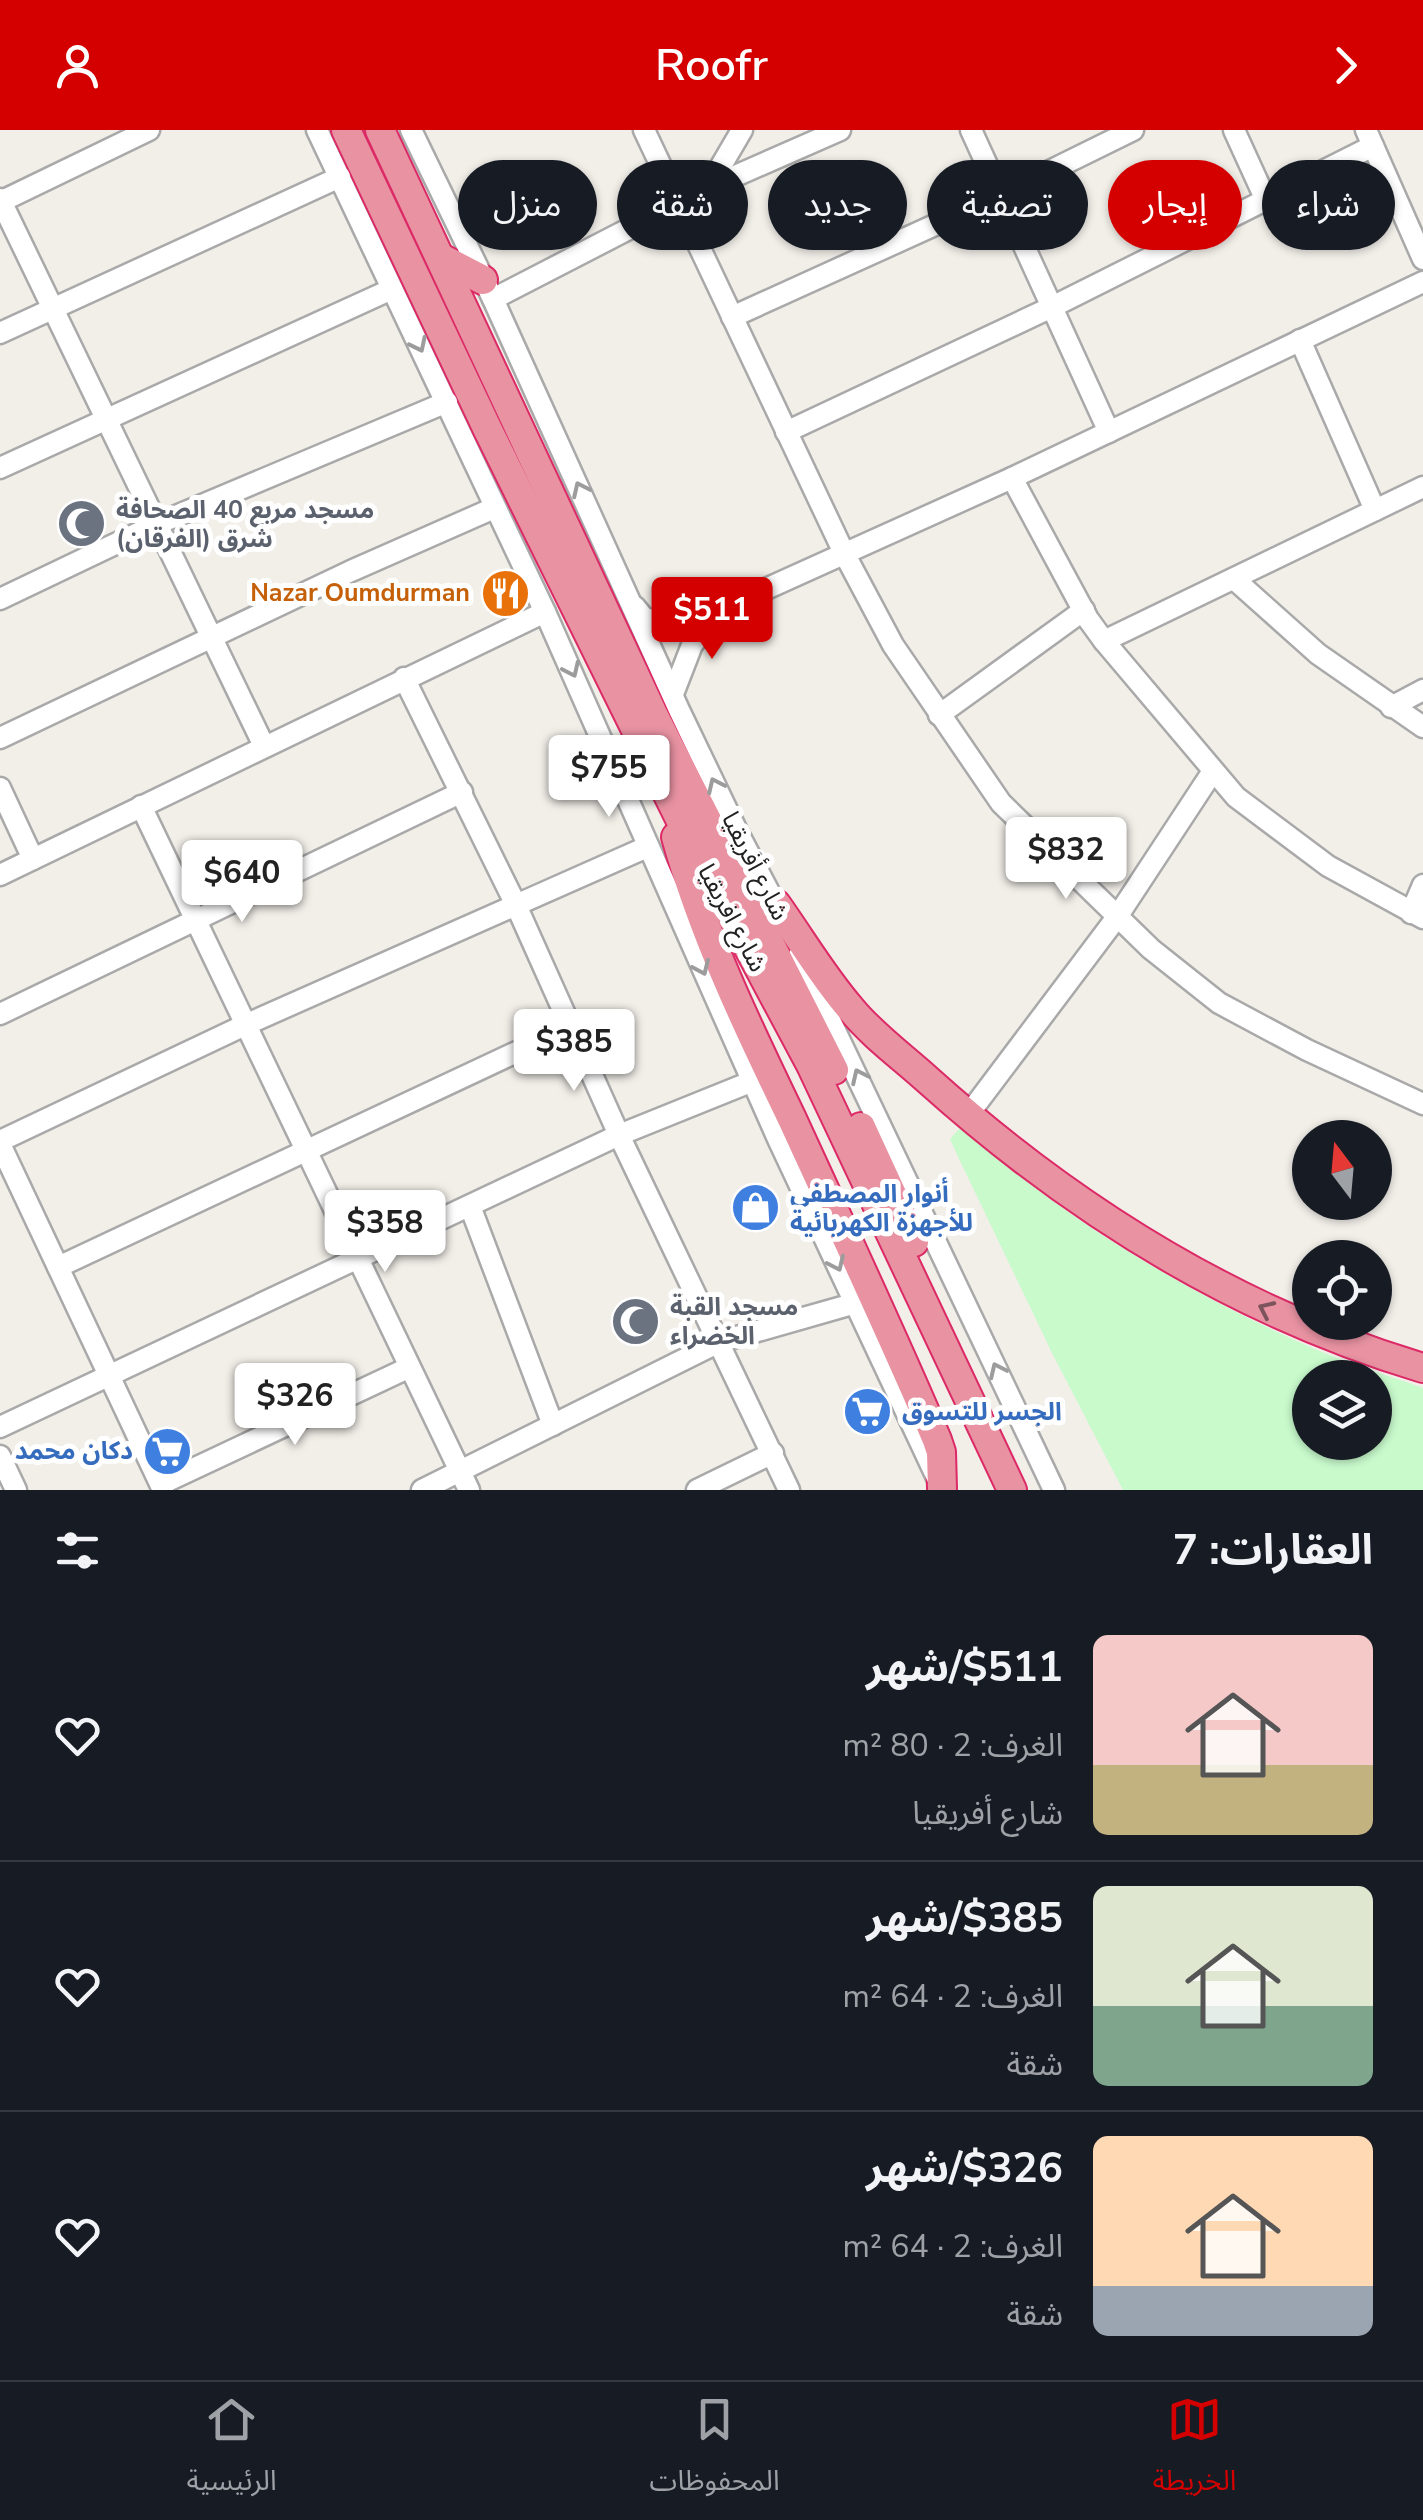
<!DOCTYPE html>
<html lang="ar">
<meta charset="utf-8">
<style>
:root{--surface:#171b24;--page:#20242c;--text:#f1f3f6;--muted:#9ea1a6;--line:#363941;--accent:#d40000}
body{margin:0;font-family:"Nunito Sans","Noto Sans Arabic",sans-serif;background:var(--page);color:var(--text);direction:rtl;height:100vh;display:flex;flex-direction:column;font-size:38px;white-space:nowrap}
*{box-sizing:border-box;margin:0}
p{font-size:32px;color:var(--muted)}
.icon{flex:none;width:55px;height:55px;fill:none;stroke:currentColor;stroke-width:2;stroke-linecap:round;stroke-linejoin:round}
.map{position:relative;height:1360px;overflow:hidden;direction:ltr}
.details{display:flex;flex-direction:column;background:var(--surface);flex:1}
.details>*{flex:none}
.guide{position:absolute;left:30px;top:30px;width:1365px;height:90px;direction:rtl;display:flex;gap:20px}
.needle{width:65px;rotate:344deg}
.fabs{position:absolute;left:1292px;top:990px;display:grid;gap:20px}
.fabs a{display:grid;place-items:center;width:100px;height:100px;border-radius:50%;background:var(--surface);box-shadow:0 2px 8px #0004;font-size:50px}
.price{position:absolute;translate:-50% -85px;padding:0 22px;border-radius:10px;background:#fff;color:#222;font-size:32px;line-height:65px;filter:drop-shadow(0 2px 5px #0008)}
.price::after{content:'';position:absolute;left:50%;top:60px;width:30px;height:22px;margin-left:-15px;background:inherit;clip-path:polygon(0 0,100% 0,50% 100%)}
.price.selected{background:var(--accent);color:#fff}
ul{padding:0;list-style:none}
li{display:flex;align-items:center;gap:30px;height:250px;padding:0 50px}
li+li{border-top:2px solid var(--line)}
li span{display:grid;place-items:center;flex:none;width:280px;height:200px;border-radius:15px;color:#555}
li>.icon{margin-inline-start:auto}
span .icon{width:120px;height:120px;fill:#fffc;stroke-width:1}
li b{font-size:42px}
h2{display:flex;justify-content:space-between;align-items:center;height:120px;padding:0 50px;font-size:42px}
.tag{padding:0 35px;border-radius:45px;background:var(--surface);box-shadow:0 2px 8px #0004;font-size:35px;line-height:90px}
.tag.selected{background:var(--accent);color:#fff}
header{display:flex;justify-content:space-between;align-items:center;height:130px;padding:0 50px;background:var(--accent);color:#fff;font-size:45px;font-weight:600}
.dock{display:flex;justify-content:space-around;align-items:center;height:140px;border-top:2px solid var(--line);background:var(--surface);font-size:28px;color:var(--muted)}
.dock a{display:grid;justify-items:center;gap:5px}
.dock .selected{color:var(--accent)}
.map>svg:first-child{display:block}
.park{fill:#c8facc;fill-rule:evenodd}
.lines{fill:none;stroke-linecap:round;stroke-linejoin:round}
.minor-casing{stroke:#a9a9a9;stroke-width:25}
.highway-casing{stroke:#dc2a67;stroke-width:32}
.minor{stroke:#fff;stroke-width:20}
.highway{stroke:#e892a2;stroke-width:28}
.oneway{stroke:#9c9c9c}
.oneway2{stroke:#7b545c}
.labels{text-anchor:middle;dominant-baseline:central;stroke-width:10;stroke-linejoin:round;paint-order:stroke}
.worship-label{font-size:25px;font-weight:bold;fill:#5b616d;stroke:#fff;text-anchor:start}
.food-label{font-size:25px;font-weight:bold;fill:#c56008;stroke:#fff;text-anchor:end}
.street-label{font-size:25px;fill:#222;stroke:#fff}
.shop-label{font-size:25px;font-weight:bold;fill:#366cbe;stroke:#fff;text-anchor:start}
</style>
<header><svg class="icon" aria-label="forward" viewBox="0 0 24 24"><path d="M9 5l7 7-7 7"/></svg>Roofr<svg class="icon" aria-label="person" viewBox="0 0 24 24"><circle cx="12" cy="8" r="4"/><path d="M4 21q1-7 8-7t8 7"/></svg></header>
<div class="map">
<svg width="1423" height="1360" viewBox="0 0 1423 1360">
<rect width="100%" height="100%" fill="#f2efe9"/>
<path class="park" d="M961,997C1064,1090 1195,1168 1322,1222C1355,1236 1390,1246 1423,1258V1360H1123L1053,1225L960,1031L950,1009ZM1310,1248H1375V1312H1310Z"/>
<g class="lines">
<defs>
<g id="minor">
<polyline points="317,0 545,482 778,1009 939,1352"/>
<polyline points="411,0 493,169 679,580 737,701 781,785"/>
<polyline points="644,0 844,423 893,515 1001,673 1151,819 1219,873 1307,920 1423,974"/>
<polyline points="971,0 1109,302"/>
<polyline points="1234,0 1265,68"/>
<polyline points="1366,0 1423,129"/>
<polyline points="708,58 742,0"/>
<polyline points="0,69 264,616"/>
<polyline points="0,72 149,0"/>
<polyline points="493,169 708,58 840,0"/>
<polyline points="732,187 1001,65 1133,0"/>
<polyline points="0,203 340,47"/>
<polyline points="1300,210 1375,380"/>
<polyline points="786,302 1052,177 1373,16"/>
<polyline points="0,338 392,159"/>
<polyline points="1012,348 1088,489 1104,511 1236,667 1328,736 1423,788"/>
<polyline points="1234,449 1318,524 1423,597"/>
<polyline points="0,469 157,394 447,272"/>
<polyline points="635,477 644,488 662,493 717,481 1012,348 1423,152"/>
<polyline points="1104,511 1423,357"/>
<polyline points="404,548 516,775 619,1005 789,1360"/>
<polyline points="673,564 692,515 717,481"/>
<polyline points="1391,577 1423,560"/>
<polyline points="939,585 1084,480"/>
<polyline points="0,608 351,441 494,378"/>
<polyline points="0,658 33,729"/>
<polyline points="141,676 469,1360"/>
<polyline points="0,745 545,482"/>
<polyline points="1411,783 1423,755"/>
<polyline points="799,825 1054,1360"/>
<polyline points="0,884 462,662"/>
<polyline points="968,985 1117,787 1213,641"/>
<polyline points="0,1011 245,895 647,717"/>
<polyline points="0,1014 163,1360"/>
<polyline points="470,1076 553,1295"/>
<polyline points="58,1137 572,896"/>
<polyline points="0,1297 619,1005 753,951"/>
<polyline points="0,1326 16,1360"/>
<polyline points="161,1354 408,1238"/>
<polyline points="422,1360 719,1212 856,1173"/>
<polyline points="697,1360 773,1323"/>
</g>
<g id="highway">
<polyline points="346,0 487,298 683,695 811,935 1012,1360"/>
<polyline points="380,0 652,582 834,940"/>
<polyline points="441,128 483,150"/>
<path d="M676,707C703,804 748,898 792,989C841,1096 891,1202 937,1310L941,1322L942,1358"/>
<path d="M776,774C801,809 823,847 851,879C873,906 904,928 929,951C1074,1081 1236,1182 1423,1238"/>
<polyline points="861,997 914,1112"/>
</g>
</defs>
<use href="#minor" class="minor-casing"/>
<use href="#highway" class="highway-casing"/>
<use href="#minor" class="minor"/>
<use href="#highway" class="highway"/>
</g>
<defs><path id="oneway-chevron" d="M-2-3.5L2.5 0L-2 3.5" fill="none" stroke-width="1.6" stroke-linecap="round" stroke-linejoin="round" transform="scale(2.5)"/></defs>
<g class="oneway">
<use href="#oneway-chevron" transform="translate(419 215) rotate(64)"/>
<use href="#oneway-chevron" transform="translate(580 359) rotate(-115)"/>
<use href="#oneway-chevron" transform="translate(572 540) rotate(65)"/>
<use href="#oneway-chevron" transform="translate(715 655) rotate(-115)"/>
<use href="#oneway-chevron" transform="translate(702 838) rotate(66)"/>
<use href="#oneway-chevron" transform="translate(859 946) rotate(-115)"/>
<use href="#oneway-chevron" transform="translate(837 1134) rotate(65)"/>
<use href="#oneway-chevron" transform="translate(997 1240) rotate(-115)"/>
</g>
<use class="oneway2" href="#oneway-chevron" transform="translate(1266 1179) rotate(-155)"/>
<defs>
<symbol id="mosque-disc" viewBox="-11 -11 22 22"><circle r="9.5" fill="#6b7280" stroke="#fff"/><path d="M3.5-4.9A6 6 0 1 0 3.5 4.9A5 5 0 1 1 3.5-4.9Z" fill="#fff"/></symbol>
<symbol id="restaurant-disc" viewBox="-11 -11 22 22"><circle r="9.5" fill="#e8710a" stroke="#fff"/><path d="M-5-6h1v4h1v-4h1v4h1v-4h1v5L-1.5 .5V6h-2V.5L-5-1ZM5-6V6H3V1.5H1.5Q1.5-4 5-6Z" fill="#fff"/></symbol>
<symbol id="shop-disc" viewBox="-11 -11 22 22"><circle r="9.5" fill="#3f7fe0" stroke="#fff"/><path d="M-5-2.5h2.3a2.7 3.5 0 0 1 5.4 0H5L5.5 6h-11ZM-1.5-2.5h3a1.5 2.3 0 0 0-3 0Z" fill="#fff"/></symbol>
<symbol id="supermarket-disc" viewBox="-11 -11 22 22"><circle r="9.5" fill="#3f7fe0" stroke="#fff"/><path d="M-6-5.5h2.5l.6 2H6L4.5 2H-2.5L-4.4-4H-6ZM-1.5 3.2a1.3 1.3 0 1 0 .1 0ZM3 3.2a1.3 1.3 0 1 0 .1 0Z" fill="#fff"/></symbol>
</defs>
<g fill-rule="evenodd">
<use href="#mosque-disc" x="54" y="366" width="55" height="55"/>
<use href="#restaurant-disc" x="478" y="436" width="55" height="55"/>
<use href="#shop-disc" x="728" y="1050" width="55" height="55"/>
<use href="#mosque-disc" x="608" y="1164" width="55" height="55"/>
<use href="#supermarket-disc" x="840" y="1254" width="55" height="55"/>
<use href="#supermarket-disc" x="140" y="1294" width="55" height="55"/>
</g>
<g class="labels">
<g class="worship-label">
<text x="116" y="380">مسجد مربع 40 الصحافة<tspan x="116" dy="29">شرق (الفرقان)</tspan></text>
<text x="670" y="1177">مسجد القبة<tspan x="670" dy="29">الخضراء</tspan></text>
</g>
<g class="food-label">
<text x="470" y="463">Nazar Oumdurman</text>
</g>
<g class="street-label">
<text transform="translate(755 736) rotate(63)">شارع أفريقيا</text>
<text transform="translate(732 788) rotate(62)">شارع افريقيا</text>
</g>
<g class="shop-label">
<text x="790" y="1064">أنوار المصطفى<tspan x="790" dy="29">للأجهزة الكهربائية</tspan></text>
<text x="902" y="1282">الجسر للتسوق</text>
<text x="133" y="1321" text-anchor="end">دكان محمد</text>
</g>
</g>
</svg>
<div class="fabs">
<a><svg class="needle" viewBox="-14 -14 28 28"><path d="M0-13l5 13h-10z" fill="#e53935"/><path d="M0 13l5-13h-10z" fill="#9ea1a6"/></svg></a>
<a><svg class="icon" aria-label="locate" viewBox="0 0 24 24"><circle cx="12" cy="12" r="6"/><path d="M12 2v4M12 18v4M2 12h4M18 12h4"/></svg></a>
<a><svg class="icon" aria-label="layers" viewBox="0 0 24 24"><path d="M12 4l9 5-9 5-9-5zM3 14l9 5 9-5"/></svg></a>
</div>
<b class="price selected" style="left:712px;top:532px">$511</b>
<b class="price" style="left:609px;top:690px">$755</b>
<b class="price" style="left:1066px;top:772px">$832</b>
<b class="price" style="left:242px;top:795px">$640</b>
<b class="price" style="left:574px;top:964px">$385</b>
<b class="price" style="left:385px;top:1145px">$358</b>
<b class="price" style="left:295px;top:1318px">$326</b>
<div class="guide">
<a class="tag">شراء</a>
<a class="tag selected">إيجار</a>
<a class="tag">تصفية</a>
<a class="tag">جديد</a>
<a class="tag">شقة</a>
<a class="tag">منزل</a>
</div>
</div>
<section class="details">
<h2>العقارات: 7<svg class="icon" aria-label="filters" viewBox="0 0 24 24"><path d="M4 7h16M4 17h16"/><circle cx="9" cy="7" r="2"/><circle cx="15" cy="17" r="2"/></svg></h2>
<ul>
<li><span style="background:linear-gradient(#f6c9c9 65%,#c2b280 0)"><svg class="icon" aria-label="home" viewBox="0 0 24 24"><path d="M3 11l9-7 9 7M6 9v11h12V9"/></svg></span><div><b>$511/شهر</b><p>الغرف: 2 · 80 m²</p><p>شارع أفريقيا</p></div><svg class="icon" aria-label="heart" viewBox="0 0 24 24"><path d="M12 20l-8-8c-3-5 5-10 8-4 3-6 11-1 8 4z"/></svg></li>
<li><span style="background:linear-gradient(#dfe7d0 60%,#7fa58c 0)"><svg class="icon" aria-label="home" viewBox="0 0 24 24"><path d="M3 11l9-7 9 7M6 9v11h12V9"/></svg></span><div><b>$385/شهر</b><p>الغرف: 2 · 64 m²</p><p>شقة</p></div><svg class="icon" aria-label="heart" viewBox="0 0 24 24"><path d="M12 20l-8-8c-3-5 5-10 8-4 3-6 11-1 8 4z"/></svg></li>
<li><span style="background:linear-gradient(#ffd9b3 75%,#9aa5b1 0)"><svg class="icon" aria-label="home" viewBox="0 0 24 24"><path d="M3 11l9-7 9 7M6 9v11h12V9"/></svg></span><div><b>$326/شهر</b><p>الغرف: 2 · 64 m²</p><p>شقة</p></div><svg class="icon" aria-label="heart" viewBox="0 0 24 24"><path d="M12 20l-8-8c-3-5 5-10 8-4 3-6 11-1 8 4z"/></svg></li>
</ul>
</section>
<nav class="dock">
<a class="selected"><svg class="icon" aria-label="map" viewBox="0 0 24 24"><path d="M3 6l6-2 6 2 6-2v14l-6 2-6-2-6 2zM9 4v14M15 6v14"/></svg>الخريطة</a>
<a><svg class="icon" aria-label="saved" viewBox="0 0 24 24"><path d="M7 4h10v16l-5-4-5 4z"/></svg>المحفوظات</a>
<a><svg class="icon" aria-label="home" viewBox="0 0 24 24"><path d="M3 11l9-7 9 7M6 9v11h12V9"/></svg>الرئيسية</a>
</nav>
